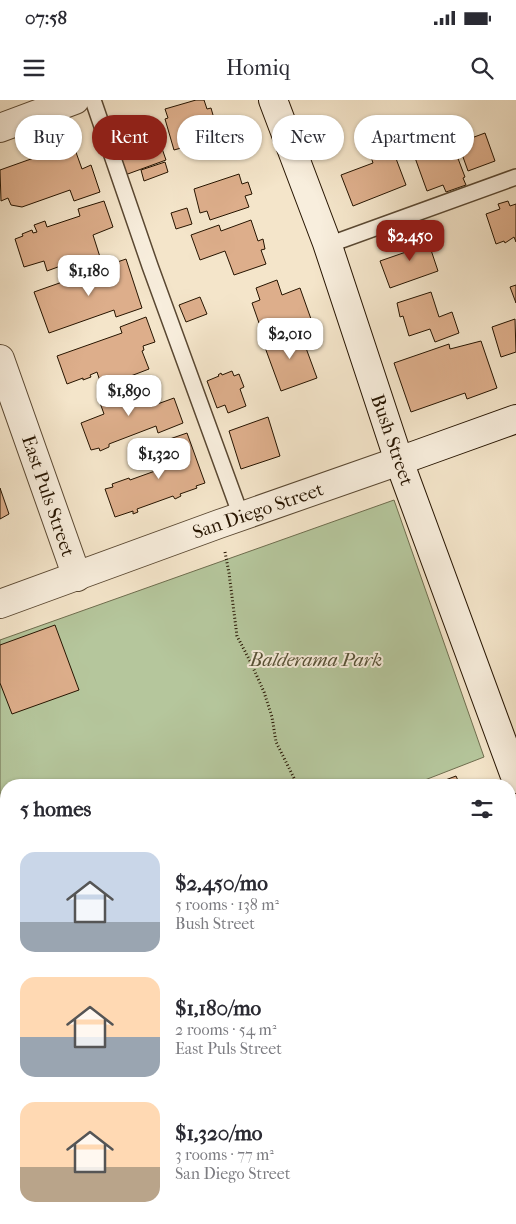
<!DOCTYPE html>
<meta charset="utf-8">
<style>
:root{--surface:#fff;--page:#f7f7f7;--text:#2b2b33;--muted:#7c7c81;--accent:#8f2418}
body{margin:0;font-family:"IM FELL French Canon",serif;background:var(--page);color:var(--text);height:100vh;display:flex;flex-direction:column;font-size:19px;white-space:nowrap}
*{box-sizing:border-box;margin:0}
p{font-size:16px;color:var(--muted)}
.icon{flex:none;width:28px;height:28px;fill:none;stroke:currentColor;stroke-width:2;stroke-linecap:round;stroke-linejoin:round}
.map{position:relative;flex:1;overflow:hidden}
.drawer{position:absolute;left:0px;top:679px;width:516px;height:446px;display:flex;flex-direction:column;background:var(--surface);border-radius:20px 20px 0 0;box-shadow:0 1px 4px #0004}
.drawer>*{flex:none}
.banner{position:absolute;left:15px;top:15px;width:486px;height:45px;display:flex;gap:10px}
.price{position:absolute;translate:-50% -42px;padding:0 11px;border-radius:10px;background:#fff;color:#222;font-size:16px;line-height:32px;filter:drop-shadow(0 1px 2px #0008)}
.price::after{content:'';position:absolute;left:50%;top:30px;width:15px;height:11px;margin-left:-8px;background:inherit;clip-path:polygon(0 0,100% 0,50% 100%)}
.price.on{background:var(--accent);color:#fff}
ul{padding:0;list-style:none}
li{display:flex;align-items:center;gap:15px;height:125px;padding:0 20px}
li span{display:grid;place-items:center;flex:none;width:140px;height:100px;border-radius:15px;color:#555}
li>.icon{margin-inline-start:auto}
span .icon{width:60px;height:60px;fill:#fffc;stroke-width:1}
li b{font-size:21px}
h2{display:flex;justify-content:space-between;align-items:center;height:60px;padding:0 20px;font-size:21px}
.tag{padding:0 18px;border-radius:22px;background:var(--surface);box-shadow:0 1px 4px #0004;font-size:18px;line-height:45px}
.tag.on{background:var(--accent);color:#fff}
.status{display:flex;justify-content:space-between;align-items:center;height:35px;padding:0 25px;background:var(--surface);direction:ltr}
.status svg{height:14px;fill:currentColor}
header{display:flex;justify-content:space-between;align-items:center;height:65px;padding:0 20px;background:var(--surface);font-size:22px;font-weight:600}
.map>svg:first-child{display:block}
.green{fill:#b5c69c;stroke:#6e6d4e}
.building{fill:#ddae8b;stroke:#261400}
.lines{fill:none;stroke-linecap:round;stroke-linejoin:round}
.service-casing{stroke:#5a4832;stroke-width:18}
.minor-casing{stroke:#5a4832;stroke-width:30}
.tertiary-casing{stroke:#5a4832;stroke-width:30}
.secondary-casing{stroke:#261400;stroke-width:30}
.path{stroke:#261400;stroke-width:3;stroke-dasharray:1 2.5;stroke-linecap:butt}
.service{stroke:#f8eedd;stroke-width:15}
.minor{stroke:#f8eedd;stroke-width:28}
.tertiary{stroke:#f8eedd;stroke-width:28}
.secondary{stroke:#f8eedd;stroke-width:28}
.labels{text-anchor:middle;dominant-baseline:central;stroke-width:4;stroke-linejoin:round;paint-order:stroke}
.street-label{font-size:19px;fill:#261400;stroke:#f8eedd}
.park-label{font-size:19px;font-style:italic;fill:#585237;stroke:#f8eedd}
</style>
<div class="status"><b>07:58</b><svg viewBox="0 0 49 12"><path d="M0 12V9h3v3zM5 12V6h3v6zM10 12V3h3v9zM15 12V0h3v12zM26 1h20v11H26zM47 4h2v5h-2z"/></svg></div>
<header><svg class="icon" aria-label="menu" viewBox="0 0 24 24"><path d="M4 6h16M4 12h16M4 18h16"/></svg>Homiq<svg class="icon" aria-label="search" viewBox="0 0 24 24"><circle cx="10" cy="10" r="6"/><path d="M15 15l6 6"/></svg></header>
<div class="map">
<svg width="516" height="1124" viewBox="0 0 516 1124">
<rect width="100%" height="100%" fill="#f4e5ca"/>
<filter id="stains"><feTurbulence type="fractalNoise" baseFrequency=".004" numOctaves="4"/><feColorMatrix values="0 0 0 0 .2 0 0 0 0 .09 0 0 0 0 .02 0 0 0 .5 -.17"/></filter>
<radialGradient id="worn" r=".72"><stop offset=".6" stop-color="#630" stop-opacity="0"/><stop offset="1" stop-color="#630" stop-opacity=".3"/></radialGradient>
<polygon class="green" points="394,400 484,657 412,685 6,685 6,896 0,899 0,540"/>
<g class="building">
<polygon points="196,0 204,0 207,9 211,8 219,36 208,40 209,42 200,45 199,43 174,50 165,19 168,18 165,9"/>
<polygon points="485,33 495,61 468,71 458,43"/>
<polygon points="157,34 166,60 125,75 116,48"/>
<polygon points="451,40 465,77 463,78 466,85 446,92 443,85 427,91 414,55"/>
<polygon points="73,44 82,69 91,65 100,92 74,101 70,90 22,107 11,105 8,98 1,101 0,70"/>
<polygon points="392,48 406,85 353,106 341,75 373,63 371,57"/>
<polygon points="165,62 168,72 144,81 141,70"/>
<polygon points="239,74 242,84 248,82 252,94 245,96 249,107 210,120 207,111 200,113 194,89"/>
<polygon points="104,101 113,127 93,135 100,157 68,168 66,164 47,171 44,161 24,167 15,139 23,136 22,134 32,130 33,133 37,132 34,125 45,121 47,127 80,116 78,109"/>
<polygon points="508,101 510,106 516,104 516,142 514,137 505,143 504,141 496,144 486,114 500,109 498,104"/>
<polygon points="187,108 192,124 176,129 171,113"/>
<polygon points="251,120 258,141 263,139 265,149 261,150 266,164 234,175 225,151 200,160 191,135 219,125 221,131"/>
<polygon points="425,132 438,171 390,188 380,161 406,152 402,140"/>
<polygon points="126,159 142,208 116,217 114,210 49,233 34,192 68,180 70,186 73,184 71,178"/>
<polygon points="277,180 282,195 300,188 311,219 271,233 266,220 259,223 252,203 260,200 256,188"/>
<polygon points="516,185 516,203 510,187"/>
<polygon points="431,192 439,217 452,212 459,233 435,242 430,229 409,236 403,216 400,217 397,203"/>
<polygon points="200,197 207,214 186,222 179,205"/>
<polygon points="146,217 155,242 143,246 144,250 142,251 149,269 102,287 97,272 90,275 91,277 83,280 83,278 67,284 57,256 122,233 120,227"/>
<polygon points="515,219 516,252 501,257 492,227"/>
<polygon points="299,229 317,278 281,291 263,242"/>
<polygon points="481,241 497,288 467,299 465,293 411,312 394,263 449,244 450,249"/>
<polygon points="232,271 234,276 239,274 244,287 240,289 246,306 228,313 225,305 217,308 207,281 219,276 218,275 221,273 222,275"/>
<polygon points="143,284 146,292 149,291 152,301 150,301 152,306 174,298 183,323 158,333 156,326 109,344 109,347 100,351 99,348 91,350 81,323 104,314 99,300"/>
<polygon points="268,317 280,356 241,369 229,331"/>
<polygon points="187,333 205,383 196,386 197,388 180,394 181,396 175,399 173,396 137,409 138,412 133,414 133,411 115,417 105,389 113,387 112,384 129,378 130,380 169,366 161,342"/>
<polygon points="0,388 9,414 0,419"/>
<polygon points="55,525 79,590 12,614 0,583 0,545"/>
<polygon points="456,676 460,685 432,685"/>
<polygon points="510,822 516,840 516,846 510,848"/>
<polygon points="516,855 516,911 510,914 510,857"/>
<polygon points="516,925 516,976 510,978 510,927"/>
<polygon points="4,974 6,980 6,1014 0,1017 0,976"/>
<polygon points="516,988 516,1019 510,1021 510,990"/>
<polygon points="516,1031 516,1044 514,1045 510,1033"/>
<polygon points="6,1039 6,1077 0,1080 0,1042"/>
<polygon points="516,1074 516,1104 510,1106 510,1076"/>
<polygon points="0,1107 6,1124 0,1124"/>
<polygon points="7,1119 56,1119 58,1124 8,1124"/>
<polygon points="166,1119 209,1119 211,1124 167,1124"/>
<polygon points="357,1119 432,1119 434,1124 359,1124"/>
</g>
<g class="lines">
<defs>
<g id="service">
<polyline points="93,0 150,166 241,416"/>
<polyline points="328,145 516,77"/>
<polyline points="484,1119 486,1124"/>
</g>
<g id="minor">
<polyline points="0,28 75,0"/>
<polyline points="0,259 77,477"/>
<polyline points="111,1119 113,1124"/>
<polyline points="312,1119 314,1124"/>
</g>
<polyline id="tertiary" points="0,504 219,424 399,361"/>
<g id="secondary">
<polyline points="273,0 327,143 399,361 516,679"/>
<polyline points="399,361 516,319"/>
</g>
</defs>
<use href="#service" class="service-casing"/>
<use href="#minor" class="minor-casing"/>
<use href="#tertiary" class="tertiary-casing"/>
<use href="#secondary" class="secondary-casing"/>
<g class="path">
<polyline points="225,452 229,473 237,536 251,563 264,592 272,617 276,642 296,682 295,685"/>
<polyline points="0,895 6,893"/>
</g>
<use href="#service" class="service"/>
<use href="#minor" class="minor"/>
<use href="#tertiary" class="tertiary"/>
<use href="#secondary" class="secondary"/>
</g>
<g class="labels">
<g class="street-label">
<text transform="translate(392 340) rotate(71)">Bush Street</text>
<text transform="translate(48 396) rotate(71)">East Puls Street</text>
<text transform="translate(258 411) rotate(-19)">San Diego Street</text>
</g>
<g class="park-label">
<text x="316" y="560">Balderama Park</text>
</g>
</g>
<rect width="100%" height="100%" filter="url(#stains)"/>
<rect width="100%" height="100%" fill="url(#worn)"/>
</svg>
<b class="price on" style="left:410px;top:162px">$2,450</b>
<b class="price" style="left:89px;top:197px">$1,180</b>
<b class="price" style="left:290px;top:260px">$2,010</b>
<b class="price" style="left:129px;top:317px">$1,890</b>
<b class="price" style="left:159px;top:380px">$1,320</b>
<div class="banner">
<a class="tag">Buy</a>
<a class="tag on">Rent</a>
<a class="tag">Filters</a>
<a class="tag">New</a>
<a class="tag">Apartment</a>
</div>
<section class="drawer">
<h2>5 homes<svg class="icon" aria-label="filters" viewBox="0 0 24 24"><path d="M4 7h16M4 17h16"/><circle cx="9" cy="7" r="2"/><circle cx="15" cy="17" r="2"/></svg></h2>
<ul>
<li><span style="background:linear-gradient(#c9d6e8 70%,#9aa5b1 0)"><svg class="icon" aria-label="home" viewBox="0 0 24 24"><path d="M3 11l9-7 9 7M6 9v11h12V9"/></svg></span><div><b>$2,450/mo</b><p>5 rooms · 138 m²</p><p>Bush Street</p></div></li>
<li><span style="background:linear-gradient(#ffd9b3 60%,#9aa5b1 0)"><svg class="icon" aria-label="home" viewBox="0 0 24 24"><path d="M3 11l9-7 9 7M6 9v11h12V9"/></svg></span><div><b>$1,180/mo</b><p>2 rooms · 54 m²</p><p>East Puls Street</p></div></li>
<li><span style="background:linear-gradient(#ffd9b3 65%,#b9a48a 0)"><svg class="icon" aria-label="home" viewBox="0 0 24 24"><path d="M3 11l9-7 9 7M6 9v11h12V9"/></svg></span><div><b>$1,320/mo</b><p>3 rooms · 77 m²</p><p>San Diego Street</p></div></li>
</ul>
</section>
</div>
